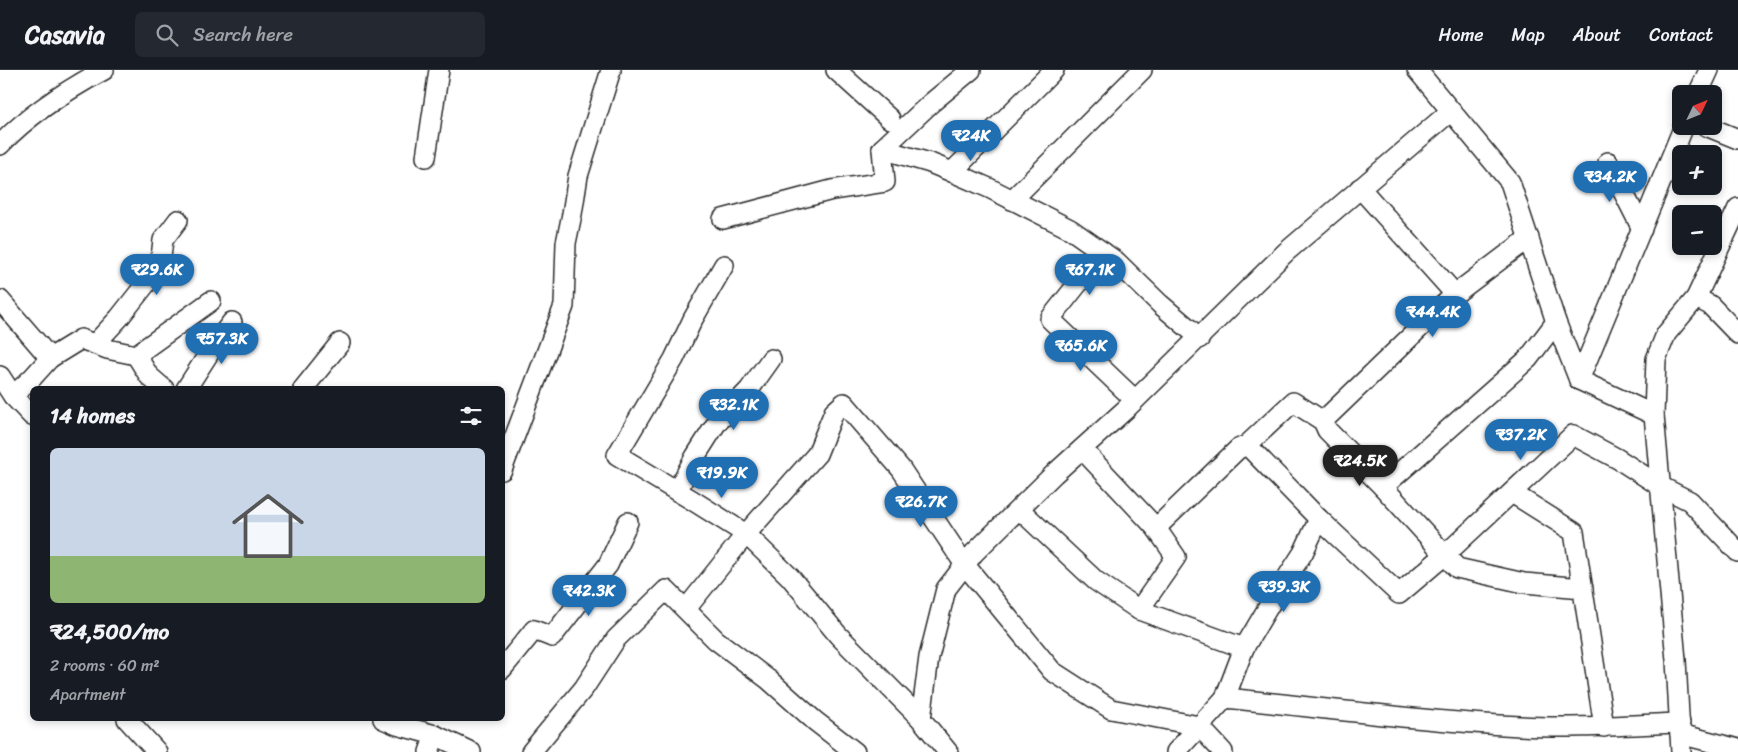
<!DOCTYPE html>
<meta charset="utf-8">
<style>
:root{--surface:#171b24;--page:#242831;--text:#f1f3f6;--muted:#9ea1a6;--line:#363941;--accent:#1f6fb2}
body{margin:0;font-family:Sriracha,sans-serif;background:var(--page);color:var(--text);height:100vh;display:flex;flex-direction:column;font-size:19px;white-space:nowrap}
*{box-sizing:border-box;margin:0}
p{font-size:16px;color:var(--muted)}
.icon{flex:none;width:28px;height:28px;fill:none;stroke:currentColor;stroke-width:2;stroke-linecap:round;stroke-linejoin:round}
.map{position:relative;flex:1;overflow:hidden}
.drawer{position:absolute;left:30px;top:316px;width:475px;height:335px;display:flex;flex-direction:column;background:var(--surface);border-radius:8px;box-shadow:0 2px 8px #0003}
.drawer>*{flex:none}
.needle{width:32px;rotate:47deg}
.tools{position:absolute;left:1672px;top:15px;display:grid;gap:10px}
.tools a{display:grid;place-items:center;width:50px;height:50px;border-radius:8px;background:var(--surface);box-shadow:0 2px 8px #0003;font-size:25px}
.price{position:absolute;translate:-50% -42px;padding:0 11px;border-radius:18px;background:var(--accent);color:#fff;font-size:16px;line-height:32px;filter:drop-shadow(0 1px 2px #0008)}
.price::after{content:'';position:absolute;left:50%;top:30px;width:15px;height:11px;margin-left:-8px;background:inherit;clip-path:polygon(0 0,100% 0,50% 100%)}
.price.selected{background:#222;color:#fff}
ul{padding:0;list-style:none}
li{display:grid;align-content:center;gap:10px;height:265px;padding:0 20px}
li+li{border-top:1px solid var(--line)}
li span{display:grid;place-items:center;height:155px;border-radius:8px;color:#555}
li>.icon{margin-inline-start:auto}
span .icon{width:90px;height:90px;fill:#fffc;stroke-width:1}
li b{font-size:21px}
h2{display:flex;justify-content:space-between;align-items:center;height:60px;padding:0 20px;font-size:21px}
header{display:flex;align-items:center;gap:30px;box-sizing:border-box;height:70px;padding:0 25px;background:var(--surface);border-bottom:1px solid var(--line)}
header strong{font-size:24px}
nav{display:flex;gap:28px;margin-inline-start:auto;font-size:18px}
.search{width:350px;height:45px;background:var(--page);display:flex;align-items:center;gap:12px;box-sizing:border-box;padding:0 18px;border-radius:8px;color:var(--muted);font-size:19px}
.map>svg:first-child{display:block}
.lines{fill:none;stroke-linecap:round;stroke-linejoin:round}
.minor-casing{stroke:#2b2b2b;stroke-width:22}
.minor{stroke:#fff;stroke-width:19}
</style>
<header>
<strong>Casavia</strong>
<div class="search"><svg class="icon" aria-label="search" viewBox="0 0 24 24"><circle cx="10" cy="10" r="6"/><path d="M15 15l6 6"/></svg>Search here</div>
<nav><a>Home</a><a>Map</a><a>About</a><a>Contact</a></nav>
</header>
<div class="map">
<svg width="1738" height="682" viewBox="0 0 1738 682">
<rect width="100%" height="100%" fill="#fff"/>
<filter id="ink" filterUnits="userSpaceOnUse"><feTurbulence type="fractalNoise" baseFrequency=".02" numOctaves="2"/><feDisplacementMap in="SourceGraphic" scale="10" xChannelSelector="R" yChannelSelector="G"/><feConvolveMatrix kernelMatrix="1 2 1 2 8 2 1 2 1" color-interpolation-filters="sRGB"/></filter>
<g filter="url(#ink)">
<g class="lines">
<defs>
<g id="minor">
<polyline points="836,0 890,49"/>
<polyline points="1417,0 1510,112 1556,252 1579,310 1654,345"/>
<polyline points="1698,24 1709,0"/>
<polyline points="1706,56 1738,69"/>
<path d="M0,75C29,44 67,20 104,0"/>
<polyline points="882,79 931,33 971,0"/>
<polyline points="426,87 439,0"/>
<polyline points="1608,92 1642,159"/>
<polyline points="952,102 1054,0"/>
<polyline points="1360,118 1455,224"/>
<polyline points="1012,130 1142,0"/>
<polyline points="723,149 832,120 885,112 882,79 930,93 952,102 989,118 1070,159 1117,192 1160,234 1200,268"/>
<polyline points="1103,182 1050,249 1135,330"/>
<polyline points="724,195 693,249 674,289 617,385 692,430 746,464 790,507 838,565 921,649"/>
<polyline points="1696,228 1710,235 1738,264"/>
<polyline points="0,230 50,288 32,308 13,326 32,346"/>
<polyline points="95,274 119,248 160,196 163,170 178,150"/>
<polyline points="136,285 149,306 164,319"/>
<polyline points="50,288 81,269 107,279 136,285 211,231"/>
<polyline points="0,306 13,326"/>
<polyline points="1579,310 1684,56"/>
<polyline points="186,319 213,277 232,252"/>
<polyline points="303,319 340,273"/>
<polyline points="1323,351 1455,224 1529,168"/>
<polyline points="1247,375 1319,449 1399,524 1446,484 1573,365 1618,389 1660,416 1690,431 1738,482"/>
<polyline points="1082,379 1156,458 1176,487 1139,540 1244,578"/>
<polyline points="502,400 564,236 566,173 572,144 578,106 611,0"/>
<polyline points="1383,417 1528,289 1556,252"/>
<polyline points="677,421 695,387 716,354 749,320 771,289"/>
<polyline points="1512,423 1574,462 1604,657"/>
<polyline points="1019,439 1096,511 1139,540"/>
<polyline points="1156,458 1238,379 1247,375 1293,332 1323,351 1327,360 1383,417 1457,498 1524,513 1583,518"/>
<polyline points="686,539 746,464 817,384 834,342 844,333 901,399 965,495 1052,601 1111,639 1199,656 1223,682"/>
<polyline points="502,599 534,560 552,567 608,495 628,452"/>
<polyline points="1225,628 1244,578 1273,529 1303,483 1319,449"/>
<polyline points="127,649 157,682"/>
<polyline points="383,649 397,655 435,665 429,682"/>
<polyline points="1680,664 1738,679"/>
<polyline points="435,665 471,682"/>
<polyline points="531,682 584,618 616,569 666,520 716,570 769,610 815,651 855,682"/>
<polyline points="948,682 921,649 929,587 946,519 974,483 1054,404 1126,339 1286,182 1451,41"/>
<path d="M1176,682L1225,628C1323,638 1421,651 1520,656C1573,659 1627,655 1680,653"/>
<polyline points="1681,682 1676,590 1654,345 1656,289 1666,264 1696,228 1738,138"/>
</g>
</defs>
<use href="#minor" class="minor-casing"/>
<use href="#minor" class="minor"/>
</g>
</g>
</svg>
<div class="tools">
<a><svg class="needle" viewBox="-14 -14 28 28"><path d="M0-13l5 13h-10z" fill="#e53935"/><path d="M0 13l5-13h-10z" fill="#9ea1a6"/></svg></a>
<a>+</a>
<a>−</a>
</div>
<b class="price" style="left:971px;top:92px">₹24K</b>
<b class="price" style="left:1610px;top:133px">₹34.2K</b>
<b class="price" style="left:157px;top:226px">₹29.6K</b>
<b class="price" style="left:1090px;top:226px">₹67.1K</b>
<b class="price" style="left:1433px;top:268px">₹44.4K</b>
<b class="price" style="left:222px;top:295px">₹57.3K</b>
<b class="price" style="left:1081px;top:302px">₹65.6K</b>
<b class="price" style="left:734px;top:361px">₹32.1K</b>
<b class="price" style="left:1521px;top:391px">₹37.2K</b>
<b class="price selected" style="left:1360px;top:417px">₹24.5K</b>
<b class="price" style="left:722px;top:429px">₹19.9K</b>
<b class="price" style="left:921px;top:458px">₹26.7K</b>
<b class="price" style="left:1284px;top:543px">₹39.3K</b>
<b class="price" style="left:589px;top:547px">₹42.3K</b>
<section class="drawer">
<h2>14 homes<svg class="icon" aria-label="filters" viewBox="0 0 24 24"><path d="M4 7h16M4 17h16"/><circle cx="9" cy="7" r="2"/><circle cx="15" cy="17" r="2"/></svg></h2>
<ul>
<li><span style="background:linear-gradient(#c9d6e8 70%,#8fb573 0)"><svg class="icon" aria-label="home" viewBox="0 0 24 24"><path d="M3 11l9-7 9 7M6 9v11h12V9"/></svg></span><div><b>₹24,500/mo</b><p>2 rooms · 60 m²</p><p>Apartment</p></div></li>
</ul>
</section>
</div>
